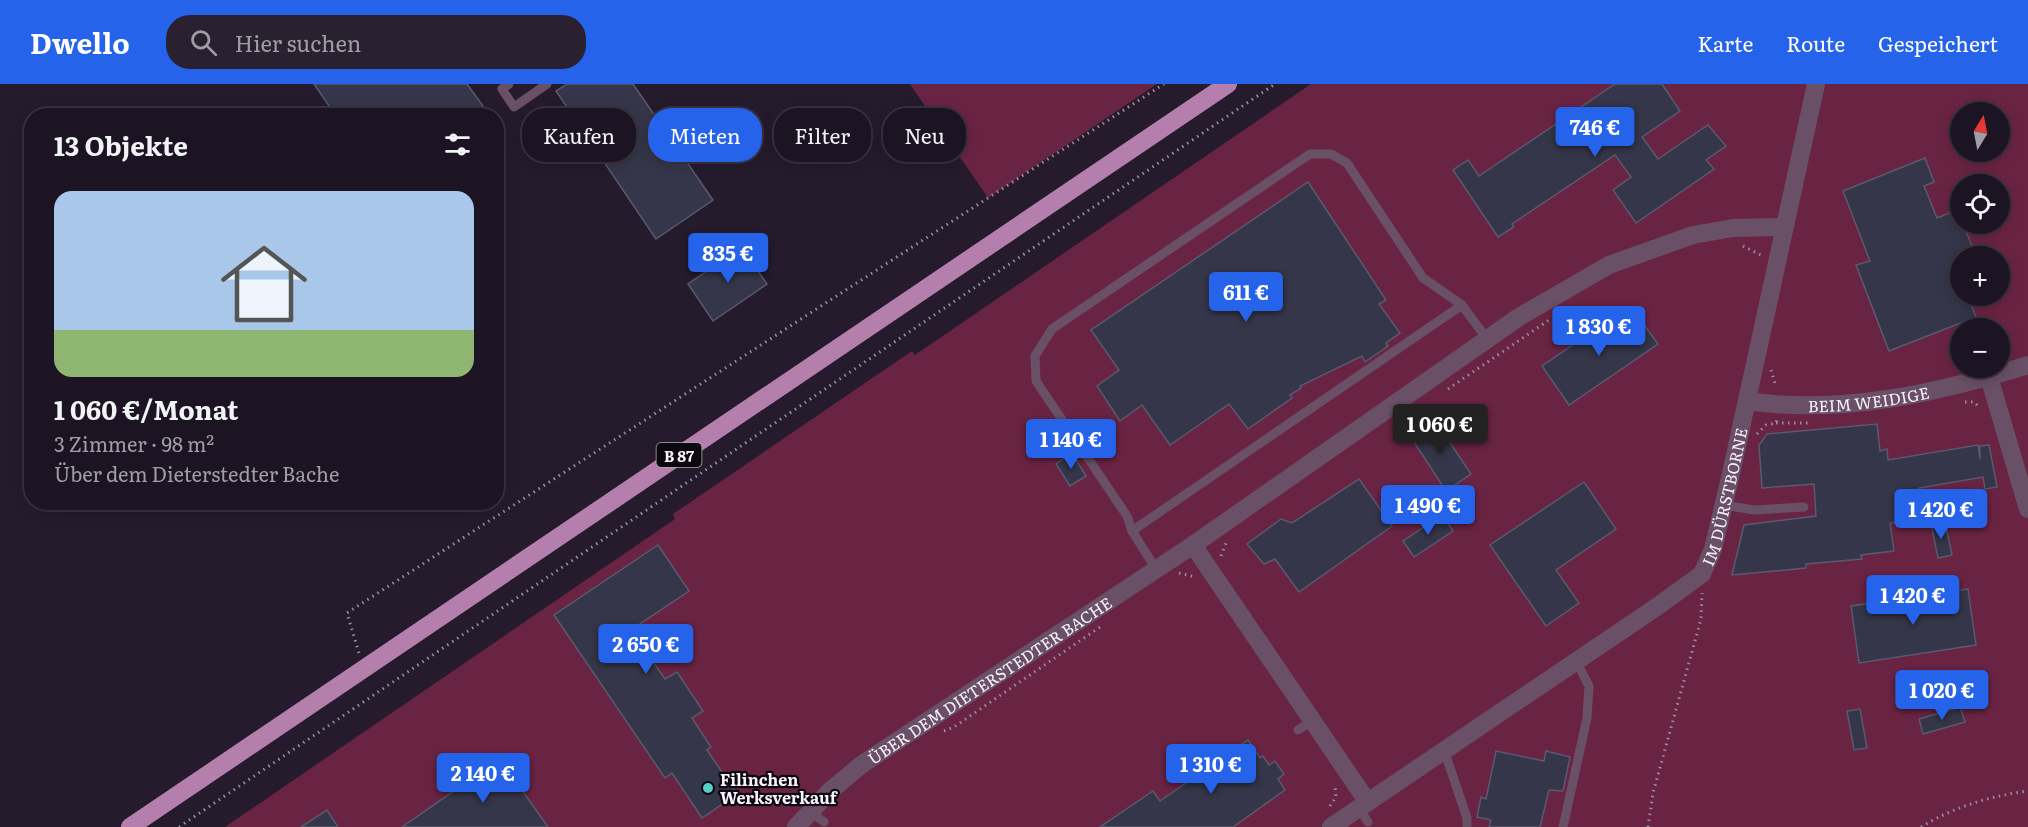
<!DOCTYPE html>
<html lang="de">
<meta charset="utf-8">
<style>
:root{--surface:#1c1422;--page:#29212f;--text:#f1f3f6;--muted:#a09ea5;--line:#3a3340;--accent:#2563eb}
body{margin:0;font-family:Literata,serif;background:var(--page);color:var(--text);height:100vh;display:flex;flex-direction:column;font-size:22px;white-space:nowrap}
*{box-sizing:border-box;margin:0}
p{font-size:20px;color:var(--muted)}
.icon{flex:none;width:33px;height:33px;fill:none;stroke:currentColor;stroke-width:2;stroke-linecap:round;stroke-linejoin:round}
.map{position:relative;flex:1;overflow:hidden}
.sheet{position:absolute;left:24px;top:24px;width:480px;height:402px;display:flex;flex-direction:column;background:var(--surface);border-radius:24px;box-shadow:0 3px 15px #0003,0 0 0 2px var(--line)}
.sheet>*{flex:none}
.banner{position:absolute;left:522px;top:24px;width:570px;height:54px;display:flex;gap:12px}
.needle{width:39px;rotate:10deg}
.fabs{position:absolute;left:1950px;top:18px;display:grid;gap:12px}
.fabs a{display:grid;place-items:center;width:60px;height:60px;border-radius:50%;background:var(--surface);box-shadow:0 3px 15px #0003,0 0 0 2px var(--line);font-size:30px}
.price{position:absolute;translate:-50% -51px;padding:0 14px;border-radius:6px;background:var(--accent);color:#fff;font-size:20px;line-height:39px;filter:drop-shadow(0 2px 3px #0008)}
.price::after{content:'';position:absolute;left:50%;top:36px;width:18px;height:14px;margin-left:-9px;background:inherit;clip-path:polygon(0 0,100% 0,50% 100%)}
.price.active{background:#222;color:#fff}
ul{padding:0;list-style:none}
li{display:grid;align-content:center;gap:12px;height:318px;padding:0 30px}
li+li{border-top:2px solid var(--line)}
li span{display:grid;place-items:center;height:186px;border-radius:18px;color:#555}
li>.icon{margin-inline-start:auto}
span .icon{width:108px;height:108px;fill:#fffc;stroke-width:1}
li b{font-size:26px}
h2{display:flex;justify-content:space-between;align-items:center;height:72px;padding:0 30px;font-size:26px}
.tag{padding:0 21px;border-radius:24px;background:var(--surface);box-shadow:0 3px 15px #0003,0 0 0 2px var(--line);font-size:21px;line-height:54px}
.tag.active{background:var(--accent);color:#fff}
header{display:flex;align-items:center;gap:36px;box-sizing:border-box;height:84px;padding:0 30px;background:var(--accent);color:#fff}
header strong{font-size:28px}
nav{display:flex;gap:33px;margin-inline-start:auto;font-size:21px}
.search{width:420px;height:54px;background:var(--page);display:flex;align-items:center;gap:15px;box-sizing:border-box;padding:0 21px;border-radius:24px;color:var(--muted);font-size:22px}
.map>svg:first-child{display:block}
.green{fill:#6a2443;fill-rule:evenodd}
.building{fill:#36364a;stroke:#59596f;stroke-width:1.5}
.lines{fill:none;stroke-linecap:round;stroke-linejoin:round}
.path{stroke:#98909f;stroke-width:3;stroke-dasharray:1.5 4.5;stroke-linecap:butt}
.lane{stroke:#6a5066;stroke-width:9}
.street{stroke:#6a5066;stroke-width:18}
.primary{stroke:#b57fad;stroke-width:18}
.poi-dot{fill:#55cec5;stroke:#0c080f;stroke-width:2}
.labels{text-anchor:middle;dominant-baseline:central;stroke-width:4.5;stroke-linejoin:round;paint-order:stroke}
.shield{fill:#0c080f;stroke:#b1acb6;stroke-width:1.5}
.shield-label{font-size:15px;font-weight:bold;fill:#f8f2fe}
.street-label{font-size:16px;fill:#f8f2fe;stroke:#0c080f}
.poi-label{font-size:16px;font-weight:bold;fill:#f8f2fe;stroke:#0c080f;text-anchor:start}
</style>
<header>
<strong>Dwello</strong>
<div class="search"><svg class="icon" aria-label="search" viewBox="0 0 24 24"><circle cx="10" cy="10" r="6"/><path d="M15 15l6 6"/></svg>Hier suchen</div>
<nav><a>Karte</a><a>Route</a><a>Gespeichert</a></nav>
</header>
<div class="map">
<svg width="2028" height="743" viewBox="0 0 2028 743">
<rect width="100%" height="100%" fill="#251b2d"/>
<g class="green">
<polygon points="910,0 1157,0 988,114"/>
<path d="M1311,0H2028V743H225L675,435L673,430L912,267L915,271ZM1960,28H2000V68H1960ZM1960,100H2000V140H1960ZM1960,172H2000V212H1960ZM1960,244H2000V284H1960Z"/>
</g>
<g class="building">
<polygon points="314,0 467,0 483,22 469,32 336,32"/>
<polygon points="567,0 633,0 713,116 656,155 556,7"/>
<polygon points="1615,0 1662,0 1680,27 1642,53 1658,75 1708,41 1726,62 1706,76 1714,85 1636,139 1613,106 1631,93 1615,71 1512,140 1514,143 1498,153 1453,86 1468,76 1479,92"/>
<polygon points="1925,74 1934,98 1924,102 1937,134 1957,126 1960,140 1963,140 1976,172 1960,172 1960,212 1968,212 1976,233 1889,267 1856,181 1870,177 1843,107"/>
<polygon points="1308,98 1386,216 1379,220 1400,249 1386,259 1388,262 1365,278 1362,272 1300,302 1301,304 1290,311 1292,314 1248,345 1229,320 1170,361 1142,321 1120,337 1097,302 1119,286 1091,246"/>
<polygon points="742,163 767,200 713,237 688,200"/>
<polygon points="1623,227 1634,243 1642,238 1658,260 1569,321 1542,282"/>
<polygon points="1434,335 1471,390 1446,407 1410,352"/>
<polygon points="1877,340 1880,367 1887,365 1888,376 1978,361 1980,375 1980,362 1989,361 1997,403 1985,405 1983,393 1919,404 1924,433 1890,439 1894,467 1861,471 1862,475 1806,480 1806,484 1732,491 1744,441 1816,432 1814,400 1762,404 1759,361 1767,350"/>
<polygon points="1072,369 1086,392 1070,402 1056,380"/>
<polygon points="1359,395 1392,442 1299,508 1275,475 1264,480 1247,460 1281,435 1292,439"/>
<polygon points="1584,398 1616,445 1556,486 1579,519 1546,542 1490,461"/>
<polygon points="1442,431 1453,447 1414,473 1403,457"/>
<polygon points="1945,438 1952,471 1938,474 1931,440"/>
<polygon points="658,461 689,507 625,550 639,570 645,566 665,595 677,588 703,627 692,634 711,663 707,666 737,710 702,734 672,689 665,694 554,531"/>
<polygon points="1968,505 1976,561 1859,579 1851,522"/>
<polygon points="1960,623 1965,638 1923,650 1919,635"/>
<polygon points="1860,625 1867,664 1854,666 1847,627"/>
<polygon points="1248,656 1260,674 1263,672 1269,681 1275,677 1284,690 1278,695 1285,706 1233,743 1100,743 1153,707 1160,717"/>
<polygon points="1496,667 1544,677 1546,667 1570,673 1563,707 1549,706 1540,743 1489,743 1491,736 1477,733 1481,713 1486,715"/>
<polygon points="500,675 548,743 402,743"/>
<polygon points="327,726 338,743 301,743"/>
</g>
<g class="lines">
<g class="path">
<polyline points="1743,162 1763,172"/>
<polyline points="1771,286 1776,303"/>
<polyline points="1448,305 1549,236"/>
<polyline points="1965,318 1974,318 1980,324"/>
<polyline points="1776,339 1808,339"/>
<polyline points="1757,350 1766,341 1776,339 1777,336"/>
<polyline points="1221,472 1226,459"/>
<polyline points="1179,489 1195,493"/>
<polyline points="359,569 347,529 1164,0"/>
<polyline points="944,647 954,643 1100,543"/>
<polyline points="1330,722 1336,713 1335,701"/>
<polyline points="179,743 1275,0"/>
<polyline points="1648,743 1653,709 1701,535 1702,509"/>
<path d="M1921,743C1954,723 1990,712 2028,707"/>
</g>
<g class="lane">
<polyline points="509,0 502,5 514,23 547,0"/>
<polyline points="1724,421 1754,426 1804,423"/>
<polyline points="1132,447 1127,432 1036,297 1035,272 1052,245 1310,70 1331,70 1347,79 1423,194 1462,221"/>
<polyline points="1156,485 1132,447 1462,221 1487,255"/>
<polyline points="1298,646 1313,636"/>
<polyline points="1444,666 1467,734 1467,743"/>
<polyline points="1358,723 1368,738"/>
<polyline points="810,727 824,738"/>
<polyline points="1563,743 1587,634 1589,602 1576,577"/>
</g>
<g class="street">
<polyline points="1989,293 2028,425"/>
<path id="s1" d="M1747,317C1842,331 1937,309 2028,281"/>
<polyline points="1193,461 1367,717"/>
<path id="s2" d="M796,743L830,707L861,681L1193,461L1519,233L1609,181L1693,151L1733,144L1783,143"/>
<path id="s3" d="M1331,743L1658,522L1702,490L1713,465L1730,394L1816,0"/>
</g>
<polyline class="primary" points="130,743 1228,0"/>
</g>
<circle class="poi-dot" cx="708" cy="704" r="6"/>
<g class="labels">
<rect class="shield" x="656.5" y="359" width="45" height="24" rx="4.5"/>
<g class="shield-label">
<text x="679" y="371">B 87</text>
</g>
<g class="street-label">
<text stroke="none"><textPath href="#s1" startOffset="122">BEIM WEIDIGE</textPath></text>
<text stroke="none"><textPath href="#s3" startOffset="530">IM DÜRSTBORNE</textPath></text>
<text stroke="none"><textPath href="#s2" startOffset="244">ÜBER DEM DIETERSTEDTER BACHE</textPath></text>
</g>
<g class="poi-label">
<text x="720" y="695">Filinchen<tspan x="720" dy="18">Werksverkauf</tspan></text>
</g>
</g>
</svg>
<div class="fabs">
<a><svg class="needle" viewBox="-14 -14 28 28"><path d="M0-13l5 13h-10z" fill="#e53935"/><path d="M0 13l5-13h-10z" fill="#a09ea5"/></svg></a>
<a><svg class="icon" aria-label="locate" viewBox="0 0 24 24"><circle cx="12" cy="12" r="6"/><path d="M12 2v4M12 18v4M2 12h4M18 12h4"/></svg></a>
<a>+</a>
<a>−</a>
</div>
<b class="price" style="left:1595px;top:74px">746 €</b>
<b class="price" style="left:728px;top:200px">835 €</b>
<b class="price" style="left:1246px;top:239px">611 €</b>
<b class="price" style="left:1599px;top:273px">1 830 €</b>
<b class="price active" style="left:1440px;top:371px">1 060 €</b>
<b class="price" style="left:1071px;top:386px">1 140 €</b>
<b class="price" style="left:1428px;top:452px">1 490 €</b>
<b class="price" style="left:1941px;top:456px">1 420 €</b>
<b class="price" style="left:1913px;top:542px">1 420 €</b>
<b class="price" style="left:646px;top:591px">2 650 €</b>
<b class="price" style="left:1942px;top:637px">1 020 €</b>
<b class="price" style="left:1211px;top:711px">1 310 €</b>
<b class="price" style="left:483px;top:720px">2 140 €</b>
<div class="banner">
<a class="tag">Kaufen</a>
<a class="tag active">Mieten</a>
<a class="tag">Filter</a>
<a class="tag">Neu</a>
</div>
<section class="sheet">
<h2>13 Objekte<svg class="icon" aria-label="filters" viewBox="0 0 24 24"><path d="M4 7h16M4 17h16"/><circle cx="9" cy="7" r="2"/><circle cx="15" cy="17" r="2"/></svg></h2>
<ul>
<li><span style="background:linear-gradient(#a9c7e8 75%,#8fb573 0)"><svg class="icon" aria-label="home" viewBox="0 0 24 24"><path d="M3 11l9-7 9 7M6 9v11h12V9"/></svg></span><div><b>1 060 €/Monat</b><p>3 Zimmer · 98 m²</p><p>Über dem Dieterstedter Bache</p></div></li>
</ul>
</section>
</div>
